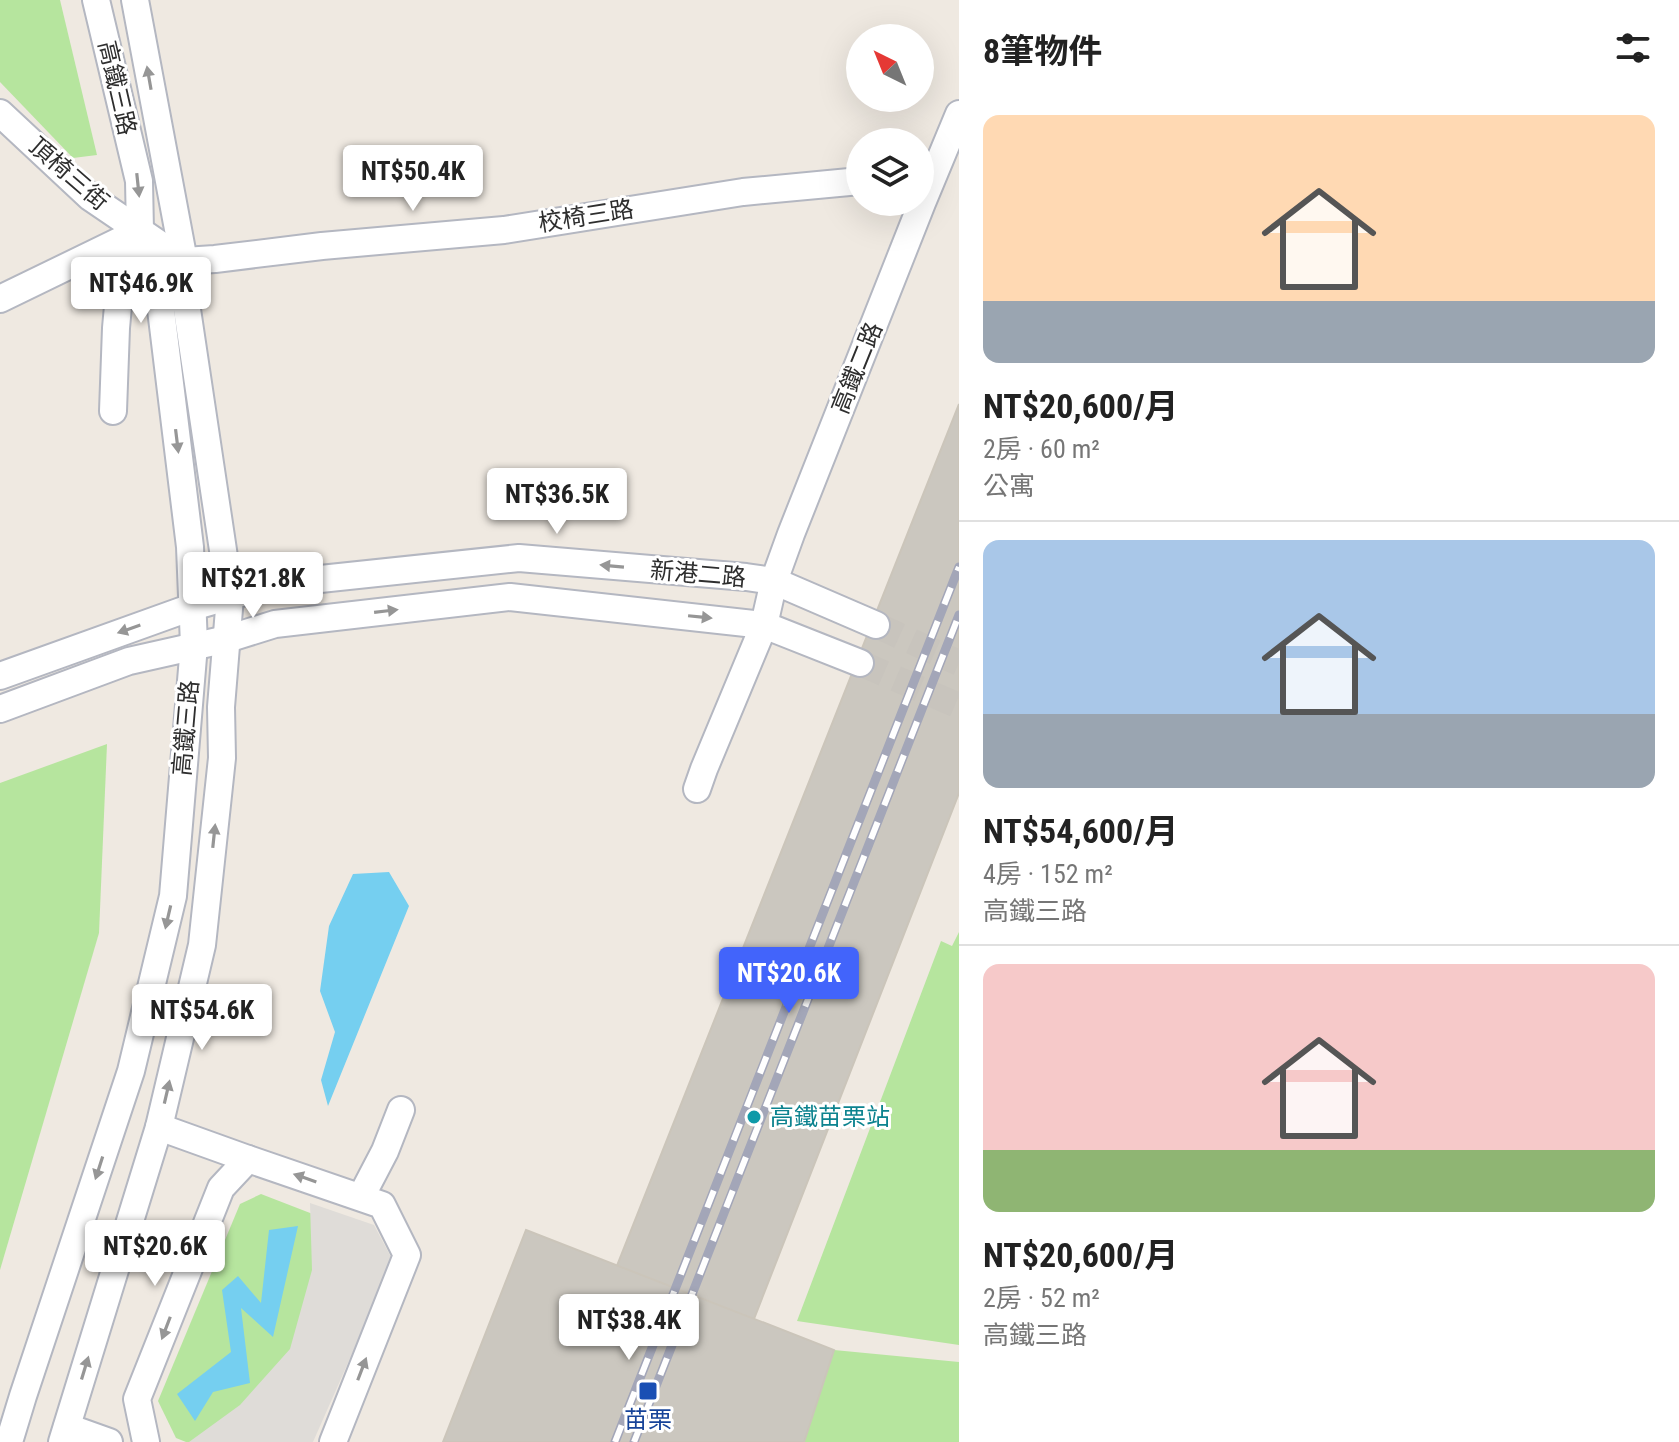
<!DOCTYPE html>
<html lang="zh-TW">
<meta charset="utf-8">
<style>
:root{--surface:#fff;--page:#f6f6f6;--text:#222;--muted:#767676;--line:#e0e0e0;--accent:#4264fb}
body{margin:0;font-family:"Roboto Condensed","Noto Sans TC",sans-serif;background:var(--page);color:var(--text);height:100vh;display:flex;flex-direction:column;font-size:30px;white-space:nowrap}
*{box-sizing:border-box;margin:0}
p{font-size:26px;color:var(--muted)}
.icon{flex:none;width:44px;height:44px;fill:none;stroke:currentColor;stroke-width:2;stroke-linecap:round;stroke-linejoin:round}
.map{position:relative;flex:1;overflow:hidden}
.side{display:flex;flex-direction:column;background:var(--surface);width:720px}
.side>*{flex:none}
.needle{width:52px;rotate:317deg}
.buttons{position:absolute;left:846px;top:24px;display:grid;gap:16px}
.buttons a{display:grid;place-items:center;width:88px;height:88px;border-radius:50%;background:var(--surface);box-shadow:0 8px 32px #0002;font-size:40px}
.price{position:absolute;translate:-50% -68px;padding:0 18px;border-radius:8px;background:#fff;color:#222;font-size:26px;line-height:52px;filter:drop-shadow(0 2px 4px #0008)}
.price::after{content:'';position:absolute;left:50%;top:48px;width:24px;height:18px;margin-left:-12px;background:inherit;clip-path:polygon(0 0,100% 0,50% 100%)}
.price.selected{background:var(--accent);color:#fff}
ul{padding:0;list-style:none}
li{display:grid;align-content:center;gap:16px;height:424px;padding:0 24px}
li+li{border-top:2px solid var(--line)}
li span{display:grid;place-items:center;height:248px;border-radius:16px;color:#555}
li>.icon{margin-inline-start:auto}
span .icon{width:144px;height:144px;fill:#fffc;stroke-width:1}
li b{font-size:34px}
h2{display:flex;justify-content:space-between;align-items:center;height:96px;padding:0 24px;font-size:34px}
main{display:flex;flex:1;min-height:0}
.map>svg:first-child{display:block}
.green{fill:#b6e59e}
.plaza{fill:#dfdcd8}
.water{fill:#75cff0}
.building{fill:#cbc7bf;stroke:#cbc5ba;stroke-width:2}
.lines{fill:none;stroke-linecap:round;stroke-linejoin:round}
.minor-tunnel{stroke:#c8c4bd;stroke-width:26;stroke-dasharray:26 13;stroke-linecap:butt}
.minor-casing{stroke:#b4b7c1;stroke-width:30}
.minor{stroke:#fff;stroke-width:26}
.rail-casing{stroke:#a3a6b8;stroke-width:9}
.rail{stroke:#fff;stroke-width:6;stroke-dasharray:18;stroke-linecap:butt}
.oneway{fill:#969696}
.culture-dot{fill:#0f9aa8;stroke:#fff;stroke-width:3}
.transit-dot{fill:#1a4fb4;stroke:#fff;stroke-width:3}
.labels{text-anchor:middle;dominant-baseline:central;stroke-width:6;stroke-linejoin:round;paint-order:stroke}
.street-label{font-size:24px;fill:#2e2e2e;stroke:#fff}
.culture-label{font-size:24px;fill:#0d838f;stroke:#fff;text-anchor:start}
.transit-label{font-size:24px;fill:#164399;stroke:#fff}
</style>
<main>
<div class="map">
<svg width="959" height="1442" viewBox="0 0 959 1442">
<rect width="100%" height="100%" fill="#efe9e1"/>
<g class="green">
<polygon points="0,0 60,0 97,155 73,158 0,82"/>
<polygon points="107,744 99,933 0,1270 0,783"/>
<polygon points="959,932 959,1345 797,1321 941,941 952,946"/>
<polygon points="261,1194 367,1235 303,1442 186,1442 176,1438 158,1401 240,1204"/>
<polygon points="834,1350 959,1362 959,1442 804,1442"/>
</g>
<polygon class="plaza" points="310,1203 374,1225 393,1261 313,1442 189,1442 240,1405 290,1349 312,1270"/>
<g class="water">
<polygon points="389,872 409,906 328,1106 321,1080 335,1032 320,991 329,926 353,874"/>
<polygon points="298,1226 273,1337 241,1308 250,1383 213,1392 195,1421 177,1394 231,1352 222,1290 238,1276 261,1303 269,1230"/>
</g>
<g class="building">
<polygon points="959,404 959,793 706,1442 547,1442"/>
<polygon points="526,1230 834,1350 804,1442 443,1442"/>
</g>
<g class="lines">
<g class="minor-tunnel">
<polyline points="876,625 959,663"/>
<polyline points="860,663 959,706"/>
</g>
<defs>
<g id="minor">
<polyline points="0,113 90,197 140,231 121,273 116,328 113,411"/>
<polyline points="0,299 140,231 184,261 215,259 322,246 504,230 743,192 860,181"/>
<polyline points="0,676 192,607 273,584 519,558 746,577 774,581 876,625"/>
<polyline points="0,709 129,661 227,639 275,624 510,597 764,625 860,663"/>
<polyline points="697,789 704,769 764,625 774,581 791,534 922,203 959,114"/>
<polyline points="159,1127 248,1159 382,1205 407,1255 333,1442"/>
<polyline points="361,1197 385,1151 401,1110"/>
<polyline points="67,1427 109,1442"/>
<polyline points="9,1442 23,1396 131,1071 173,896 194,645 190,547 158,285 140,231 139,181 96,0"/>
<polyline points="62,1442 159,1127 202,945 222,758 221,707 230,597 185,296 184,261 135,0"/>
<polyline points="146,1442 137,1399 221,1188 248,1159"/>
</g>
</defs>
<use href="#minor" class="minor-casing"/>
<use href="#minor" class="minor"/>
<defs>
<g id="rail">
<polyline points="615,1442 959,567"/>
<polyline points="634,1442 959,615"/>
</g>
</defs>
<use href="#rail" class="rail-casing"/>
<use href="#rail" class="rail"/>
</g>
<defs><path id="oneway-solid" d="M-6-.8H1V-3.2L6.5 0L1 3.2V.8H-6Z" transform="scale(2)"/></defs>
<g class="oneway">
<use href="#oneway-solid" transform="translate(149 78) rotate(-100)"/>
<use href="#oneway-solid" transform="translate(138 185) rotate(84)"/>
<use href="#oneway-solid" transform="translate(177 441) rotate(83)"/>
<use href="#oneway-solid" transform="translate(612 566) rotate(-175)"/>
<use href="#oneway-solid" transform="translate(386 611) rotate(-7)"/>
<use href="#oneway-solid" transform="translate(700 617) rotate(6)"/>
<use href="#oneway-solid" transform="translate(129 629) rotate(161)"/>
<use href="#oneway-solid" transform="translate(214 836) rotate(-84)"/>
<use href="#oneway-solid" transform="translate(168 917) rotate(103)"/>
<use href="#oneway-solid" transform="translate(167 1092) rotate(-77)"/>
<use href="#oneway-solid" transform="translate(99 1168) rotate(108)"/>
<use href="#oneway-solid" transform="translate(305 1178) rotate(-161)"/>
<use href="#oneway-solid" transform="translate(166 1328) rotate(111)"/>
<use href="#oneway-solid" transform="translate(85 1368) rotate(-73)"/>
<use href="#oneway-solid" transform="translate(362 1369) rotate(-69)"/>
</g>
<circle class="culture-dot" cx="754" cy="1117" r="8"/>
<rect class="transit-dot" x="638" y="1381" width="20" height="20" rx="4"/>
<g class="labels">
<g class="street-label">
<text transform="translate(117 88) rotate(77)">高鐵三路</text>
<text transform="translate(69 174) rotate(41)">頂椅三街</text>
<text transform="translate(586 216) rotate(-9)">校椅三路</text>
<text transform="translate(857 368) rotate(-68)">高鐵二路</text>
<text transform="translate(698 574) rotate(5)">新港二路</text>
<text transform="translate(186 728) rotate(-85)">高鐵三路</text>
</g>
<g class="culture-label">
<text x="770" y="1117">高鐵苗栗站</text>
</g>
<g class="transit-label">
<text x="648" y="1420">苗栗</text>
</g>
</g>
</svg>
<div class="buttons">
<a><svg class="needle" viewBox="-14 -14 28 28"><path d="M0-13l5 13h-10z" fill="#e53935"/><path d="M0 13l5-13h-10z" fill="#767676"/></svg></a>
<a><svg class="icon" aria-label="layers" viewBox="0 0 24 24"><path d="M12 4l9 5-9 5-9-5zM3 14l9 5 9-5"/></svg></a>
</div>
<b class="price" style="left:413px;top:213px">NT$50.4K</b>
<b class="price" style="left:141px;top:325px">NT$46.9K</b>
<b class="price" style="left:557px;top:536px">NT$36.5K</b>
<b class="price" style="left:253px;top:620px">NT$21.8K</b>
<b class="price selected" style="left:789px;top:1015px">NT$20.6K</b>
<b class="price" style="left:202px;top:1052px">NT$54.6K</b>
<b class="price" style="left:155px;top:1288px">NT$20.6K</b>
<b class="price" style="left:629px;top:1362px">NT$38.4K</b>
</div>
<section class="side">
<h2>8筆物件<svg class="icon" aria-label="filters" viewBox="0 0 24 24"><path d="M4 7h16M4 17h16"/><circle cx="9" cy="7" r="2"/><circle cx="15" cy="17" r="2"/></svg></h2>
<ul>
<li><span style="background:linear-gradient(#ffd9b3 75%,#9aa5b1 0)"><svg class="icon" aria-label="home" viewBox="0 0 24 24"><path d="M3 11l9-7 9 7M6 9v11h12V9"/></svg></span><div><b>NT$20,600/月</b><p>2房 · 60 m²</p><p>公寓</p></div></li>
<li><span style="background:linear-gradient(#a9c7e8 70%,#9aa5b1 0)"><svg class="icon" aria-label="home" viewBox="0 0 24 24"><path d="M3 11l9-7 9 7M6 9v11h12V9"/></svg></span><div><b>NT$54,600/月</b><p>4房 · 152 m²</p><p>高鐵三路</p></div></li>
<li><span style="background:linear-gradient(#f6c9c9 75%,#8fb573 0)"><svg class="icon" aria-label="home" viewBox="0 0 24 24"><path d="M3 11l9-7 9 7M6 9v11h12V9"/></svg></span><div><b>NT$20,600/月</b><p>2房 · 52 m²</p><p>高鐵三路</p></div></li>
</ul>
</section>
</main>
